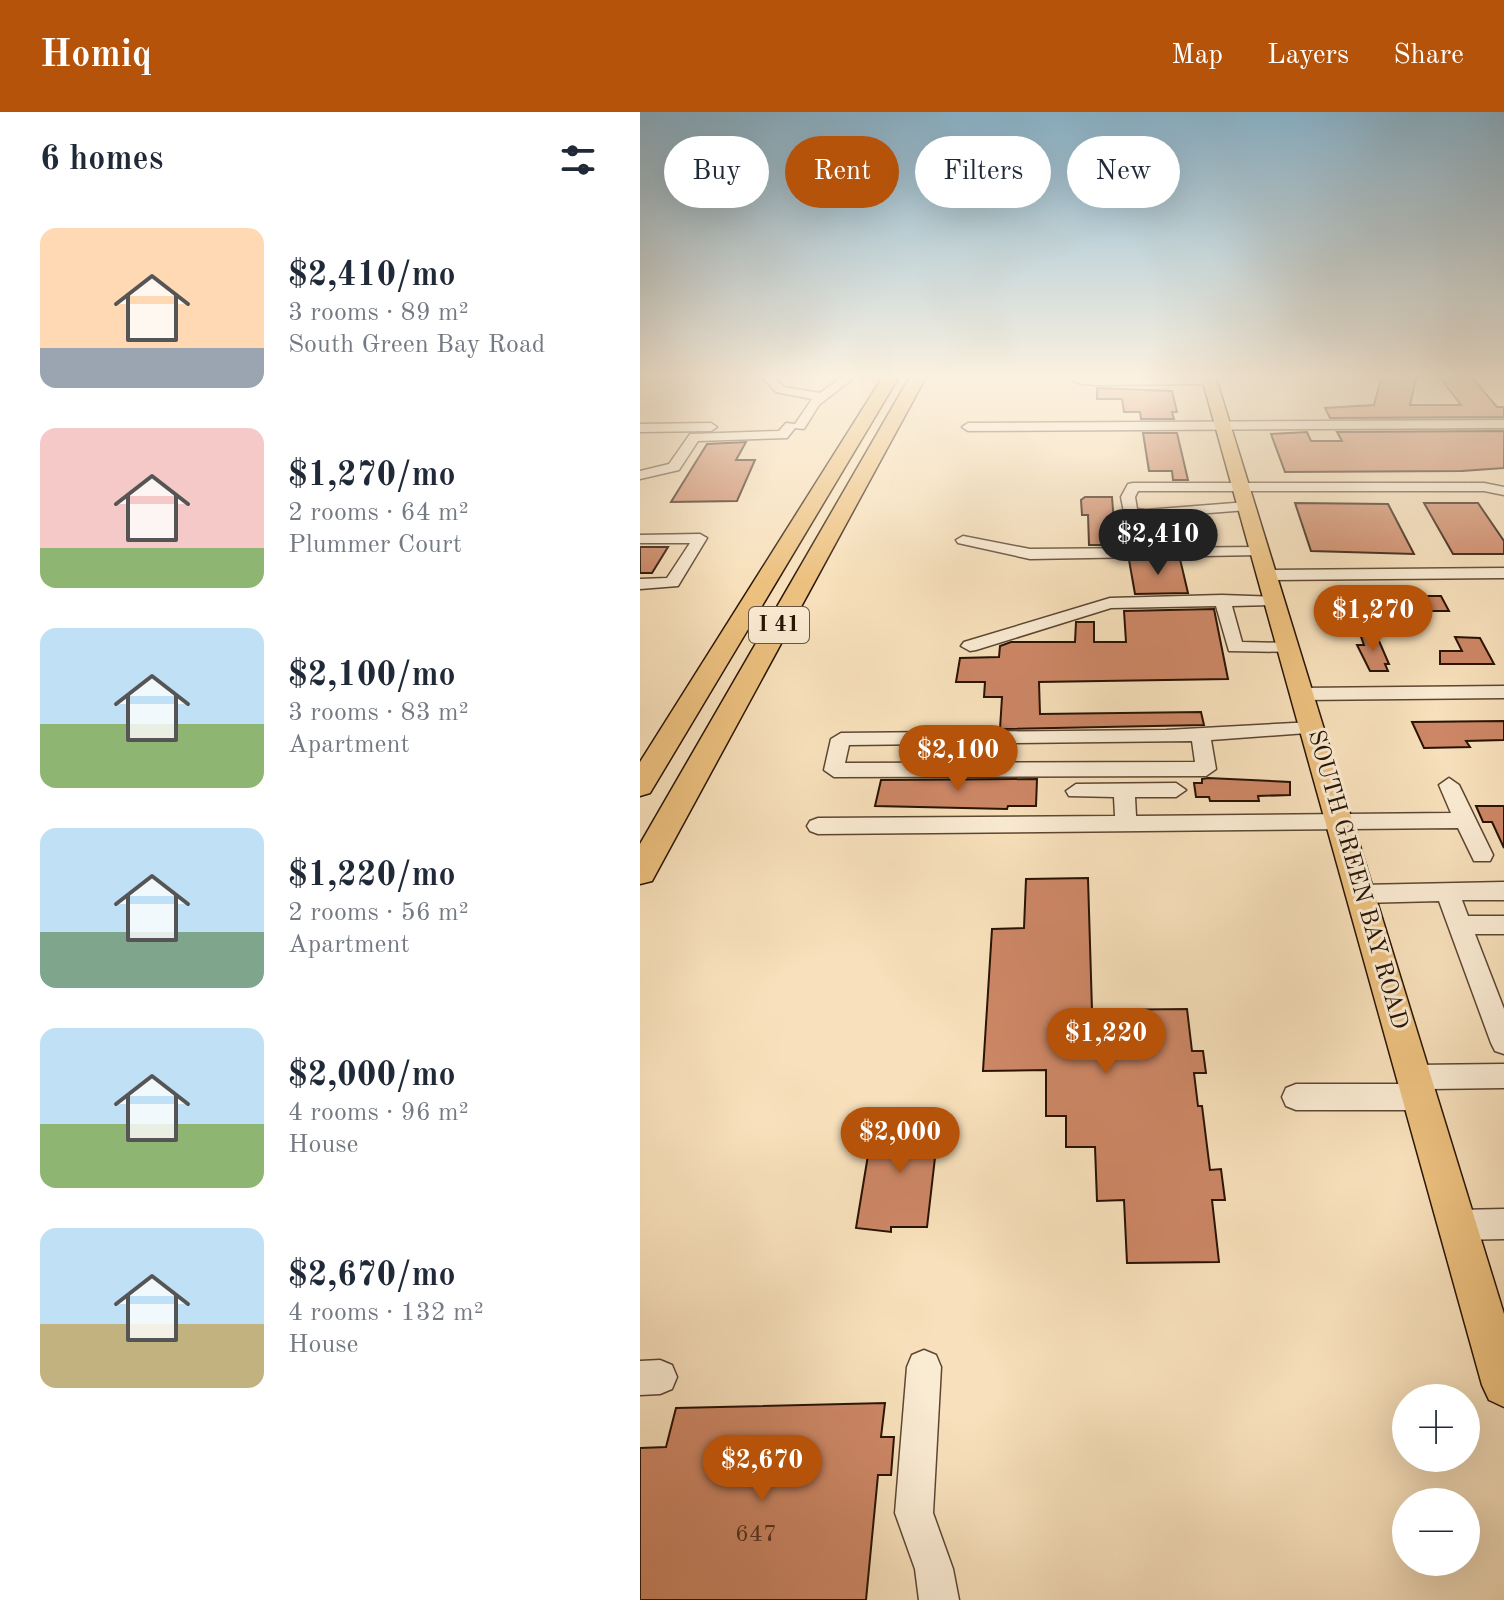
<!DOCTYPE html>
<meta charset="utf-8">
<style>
:root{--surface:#fff;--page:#f2f2f3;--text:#1f2937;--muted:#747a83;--accent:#b45309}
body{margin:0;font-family:"Old Standard TT",serif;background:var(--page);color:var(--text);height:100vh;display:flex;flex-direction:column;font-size:30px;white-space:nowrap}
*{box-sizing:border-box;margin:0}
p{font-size:26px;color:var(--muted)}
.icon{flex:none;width:44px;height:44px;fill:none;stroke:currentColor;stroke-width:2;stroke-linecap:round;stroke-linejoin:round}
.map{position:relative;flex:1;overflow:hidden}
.drawer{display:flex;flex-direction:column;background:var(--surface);width:640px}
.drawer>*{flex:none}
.guide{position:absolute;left:24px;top:24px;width:720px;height:72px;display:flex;gap:16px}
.fabs{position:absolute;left:752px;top:1272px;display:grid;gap:16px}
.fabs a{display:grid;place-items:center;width:88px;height:88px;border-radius:50%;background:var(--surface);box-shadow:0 8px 32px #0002;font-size:40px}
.price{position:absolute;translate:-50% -68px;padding:0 18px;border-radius:28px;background:var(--accent);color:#fff;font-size:26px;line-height:52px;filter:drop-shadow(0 2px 4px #0008)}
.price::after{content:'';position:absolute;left:50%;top:48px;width:24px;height:18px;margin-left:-12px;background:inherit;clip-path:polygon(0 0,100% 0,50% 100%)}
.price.current{background:#222;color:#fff}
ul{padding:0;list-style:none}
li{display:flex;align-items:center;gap:24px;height:200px;padding:0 40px}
li span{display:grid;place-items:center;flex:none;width:224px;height:160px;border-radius:16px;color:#555}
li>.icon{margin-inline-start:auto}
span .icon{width:96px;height:96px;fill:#fffc;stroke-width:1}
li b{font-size:34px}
h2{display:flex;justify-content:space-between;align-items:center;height:96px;padding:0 40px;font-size:34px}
.tag{padding:0 28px;border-radius:36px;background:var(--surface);box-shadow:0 8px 32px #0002;font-size:28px;line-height:72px}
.tag.current{background:var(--accent);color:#fff}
header{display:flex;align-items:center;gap:48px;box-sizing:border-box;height:112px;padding:0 40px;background:var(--accent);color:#fff}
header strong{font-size:38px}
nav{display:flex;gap:44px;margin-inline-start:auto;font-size:28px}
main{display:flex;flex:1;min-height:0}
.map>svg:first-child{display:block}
.building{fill:#cd8766;stroke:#281304;stroke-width:2}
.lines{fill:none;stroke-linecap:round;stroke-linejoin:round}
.minor-casing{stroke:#5c4632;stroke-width:3}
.major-casing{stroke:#281304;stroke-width:3}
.highway-casing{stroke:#281304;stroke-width:3}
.minor{fill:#faebd3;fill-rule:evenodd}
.major{fill:#ecc07e;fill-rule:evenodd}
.highway{fill:#ecc07e;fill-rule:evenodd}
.labels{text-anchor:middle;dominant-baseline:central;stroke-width:6;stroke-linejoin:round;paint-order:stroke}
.shield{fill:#faebd3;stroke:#675442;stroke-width:2}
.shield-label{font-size:22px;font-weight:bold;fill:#281304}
.street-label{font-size:24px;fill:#281304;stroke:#faebd3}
.near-number-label{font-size:24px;fill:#51301c}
</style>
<header>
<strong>Homiq</strong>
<nav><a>Map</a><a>Layers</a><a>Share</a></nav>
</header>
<main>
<section class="drawer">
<h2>6 homes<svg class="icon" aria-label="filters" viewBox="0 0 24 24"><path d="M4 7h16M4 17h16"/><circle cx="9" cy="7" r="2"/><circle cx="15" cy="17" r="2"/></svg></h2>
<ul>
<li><span style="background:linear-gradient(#ffd9b3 75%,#9aa5b1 0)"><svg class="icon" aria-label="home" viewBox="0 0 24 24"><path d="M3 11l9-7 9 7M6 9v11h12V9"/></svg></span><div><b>$2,410/mo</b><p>3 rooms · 89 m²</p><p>South Green Bay Road</p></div></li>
<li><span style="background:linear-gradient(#f6c9c9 75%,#8fb573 0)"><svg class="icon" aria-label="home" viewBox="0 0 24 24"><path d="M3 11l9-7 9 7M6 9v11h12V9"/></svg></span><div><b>$1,270/mo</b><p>2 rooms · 64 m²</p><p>Plummer Court</p></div></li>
<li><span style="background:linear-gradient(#bfe0f5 60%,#8fb573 0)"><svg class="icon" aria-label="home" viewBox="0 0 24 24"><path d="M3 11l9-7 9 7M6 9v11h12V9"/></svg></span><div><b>$2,100/mo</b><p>3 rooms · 83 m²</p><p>Apartment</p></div></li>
<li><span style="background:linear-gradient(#bfe0f5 65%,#7fa58c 0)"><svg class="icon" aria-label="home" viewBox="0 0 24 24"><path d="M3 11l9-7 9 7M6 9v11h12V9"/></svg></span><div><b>$1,220/mo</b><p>2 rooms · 56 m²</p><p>Apartment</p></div></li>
<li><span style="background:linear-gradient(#bfe0f5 60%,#8fb573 0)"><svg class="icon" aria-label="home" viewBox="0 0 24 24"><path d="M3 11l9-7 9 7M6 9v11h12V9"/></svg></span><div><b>$2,000/mo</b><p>4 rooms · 96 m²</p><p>House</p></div></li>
<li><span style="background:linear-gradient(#bfe0f5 60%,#c2b280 0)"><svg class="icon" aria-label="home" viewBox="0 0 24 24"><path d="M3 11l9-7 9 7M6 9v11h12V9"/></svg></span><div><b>$2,670/mo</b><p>4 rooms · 132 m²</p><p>House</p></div></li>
</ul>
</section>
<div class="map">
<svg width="864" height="1488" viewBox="0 0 864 1488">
<rect width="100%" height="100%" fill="#f7e0bb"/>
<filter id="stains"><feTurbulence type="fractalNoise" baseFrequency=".0025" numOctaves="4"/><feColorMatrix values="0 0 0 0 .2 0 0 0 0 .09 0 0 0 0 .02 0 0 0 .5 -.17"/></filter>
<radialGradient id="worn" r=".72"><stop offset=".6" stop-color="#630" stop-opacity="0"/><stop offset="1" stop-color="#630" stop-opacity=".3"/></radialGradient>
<g class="building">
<polygon points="742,263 777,263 770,293 821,293 798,263 830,263 857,295 864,295 864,305 690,306 685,296 734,293"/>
<polygon points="457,276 532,279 537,300 532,300 534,307 501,307 500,300 484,300 482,287 457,287"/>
<polygon points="864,319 864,356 822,359 645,360 631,322 667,320 671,329 702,329 697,320"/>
<polygon points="503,321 537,321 548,368 533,368 532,359 509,359"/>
<polygon points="106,330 96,348 115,348 97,389 31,390 67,332"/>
<polygon points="445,385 472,385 474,411 536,407 537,433 449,433 448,403 442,403 441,388"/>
<polygon points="655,391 748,392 774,442 671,439"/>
<polygon points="784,391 838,391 864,429 864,442 813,442"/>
<polygon points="0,435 28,435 12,461 0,461"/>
<polygon points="540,447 548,481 495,482 489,448"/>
<polygon points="749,484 801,484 809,499 756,499"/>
<polygon points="574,497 588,567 399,570 400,602 561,600 564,613 360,617 362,585 344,585 345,570 316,570 320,546 359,545 360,534 371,530 435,530 436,510 454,510 454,530 486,530 484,499"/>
<polygon points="720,522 736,522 749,552 745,552 748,559 730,559 717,533 724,533"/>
<polygon points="815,525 840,526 854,552 800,552 800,539 822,539"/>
<polygon points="864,609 864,628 826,629 830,635 784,636 772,610"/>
<polygon points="568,666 650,670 650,683 618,684 619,689 570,689 569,685 556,685 554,671 562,671 562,667"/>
<polygon points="397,667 396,694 368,694 367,697 235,694 241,668"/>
<polygon points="836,694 864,694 864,736 852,710 843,710"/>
<polygon points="448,766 452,898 547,897 552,939 563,939 566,961 554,961 558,994 562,994 570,1058 581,1057 585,1088 572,1088 579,1150 487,1151 484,1088 457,1089 455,1035 426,1035 426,1004 406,1004 406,958 343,959 352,817 384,816 386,767"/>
<polygon points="253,1002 300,1002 287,1115 251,1115 251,1120 216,1116 230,1031 248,1031"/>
<polygon points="245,1291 241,1325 254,1325 251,1363 238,1363 226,1488 0,1488 0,1336 26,1335 36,1296"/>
</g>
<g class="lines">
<defs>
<g id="minor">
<polygon points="120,263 132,263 144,275 180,281 204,263 217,263 179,293 164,317 155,316 147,326 58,329 39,358 0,367 0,359 29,352 50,322 139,319 146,311 155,312 172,287 136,280"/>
<polygon points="426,263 455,267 569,266 575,269 569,272 455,273 437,271"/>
<polygon points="864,308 864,316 328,319 322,315 328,311"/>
<polygon points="0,312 71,311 77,315 71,319 0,320"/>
<polygon points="493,371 844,371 864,375 864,383 844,379 498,379 495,385 497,397 506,398 607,390 614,394 607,398 506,406 484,400 481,385 488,372"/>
<polygon points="60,422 67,426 38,474 0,477 0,467 27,466 50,431 0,431 0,423"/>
<polygon points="323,424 390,437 620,435 627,439 620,443 390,447 318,431 316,428"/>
<polygon points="864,456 864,466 626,468 618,463 626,458"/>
<polygon points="582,483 641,485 641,491 635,493 592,494 602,530 649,531 658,536 655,540 589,539 576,494 471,496 336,538 330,539 321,534 324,530 470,486"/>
<polygon points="864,574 864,586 662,588 653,582 662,576"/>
<path d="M673,610L680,612L683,616L680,620L571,628L576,657L566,664L194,665L184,658L191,627L201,621L526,618ZM552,629L555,650L205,651L209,633Z"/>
<polygon points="809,666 819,673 853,743 850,749 834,749 818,716 178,722 170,719 167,714 170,709 178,706 475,704 474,685 429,684 426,679 436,672 536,671 546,678 536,685 495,685 496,704 811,701 799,673"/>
<polygon points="864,770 864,788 822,788 828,804 864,804 864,822 835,822 864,897 864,942 855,939 851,931 799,789 721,791 713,788 710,782 713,776 721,773"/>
<polygon points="864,952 864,976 790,977 794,985 790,994 780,998 656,998 646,994 642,985 646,976 656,972 765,972 761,965 765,956 775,953"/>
<polygon points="864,1097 864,1127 818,1128 807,1124 803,1113 807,1102 818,1098"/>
<polygon points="284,1238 296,1243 301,1255 293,1401 313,1457 319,1488 279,1488 275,1457 255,1401 267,1255 272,1243"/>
<polygon points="20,1248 32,1253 37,1265 32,1277 20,1282 0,1283 0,1249"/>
</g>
<polygon id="major" points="561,263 575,263 864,1202 864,1295 849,1288 842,1273"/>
<g id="highway">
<polygon points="244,263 260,263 10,681 0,684 0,650"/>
<polygon points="271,263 287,263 12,769 0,772 0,732"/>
</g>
</defs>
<use href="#minor" class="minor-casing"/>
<use href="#major" class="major-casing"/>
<use href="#highway" class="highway-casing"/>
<use href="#minor" class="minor"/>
<use href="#major" class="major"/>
<use href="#highway" class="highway"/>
</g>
<linearGradient id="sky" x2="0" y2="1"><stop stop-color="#8ab8d3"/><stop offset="0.56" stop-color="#fbf1e0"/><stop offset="1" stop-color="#fbf1e0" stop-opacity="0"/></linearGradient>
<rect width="864" height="472" fill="url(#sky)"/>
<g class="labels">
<rect class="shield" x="109" y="495" width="60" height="36" rx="6"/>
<g class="shield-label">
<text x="139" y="513">I 41</text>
</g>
<g class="street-label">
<text transform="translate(717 768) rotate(74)">SOUTH GREEN BAY ROAD</text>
</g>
<g class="near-number-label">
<text x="116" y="1423">647</text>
</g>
</g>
<rect width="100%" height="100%" filter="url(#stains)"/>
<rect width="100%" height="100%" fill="url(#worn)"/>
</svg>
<div class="fabs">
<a>+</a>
<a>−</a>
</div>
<b class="price current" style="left:518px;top:465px">$2,410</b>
<b class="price" style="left:733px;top:541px">$1,270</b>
<b class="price" style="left:318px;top:681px">$2,100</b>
<b class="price" style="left:466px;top:964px">$1,220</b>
<b class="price" style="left:260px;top:1063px">$2,000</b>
<b class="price" style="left:122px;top:1391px">$2,670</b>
<div class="guide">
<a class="tag">Buy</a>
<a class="tag current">Rent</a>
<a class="tag">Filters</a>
<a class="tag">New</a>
</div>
</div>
</main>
